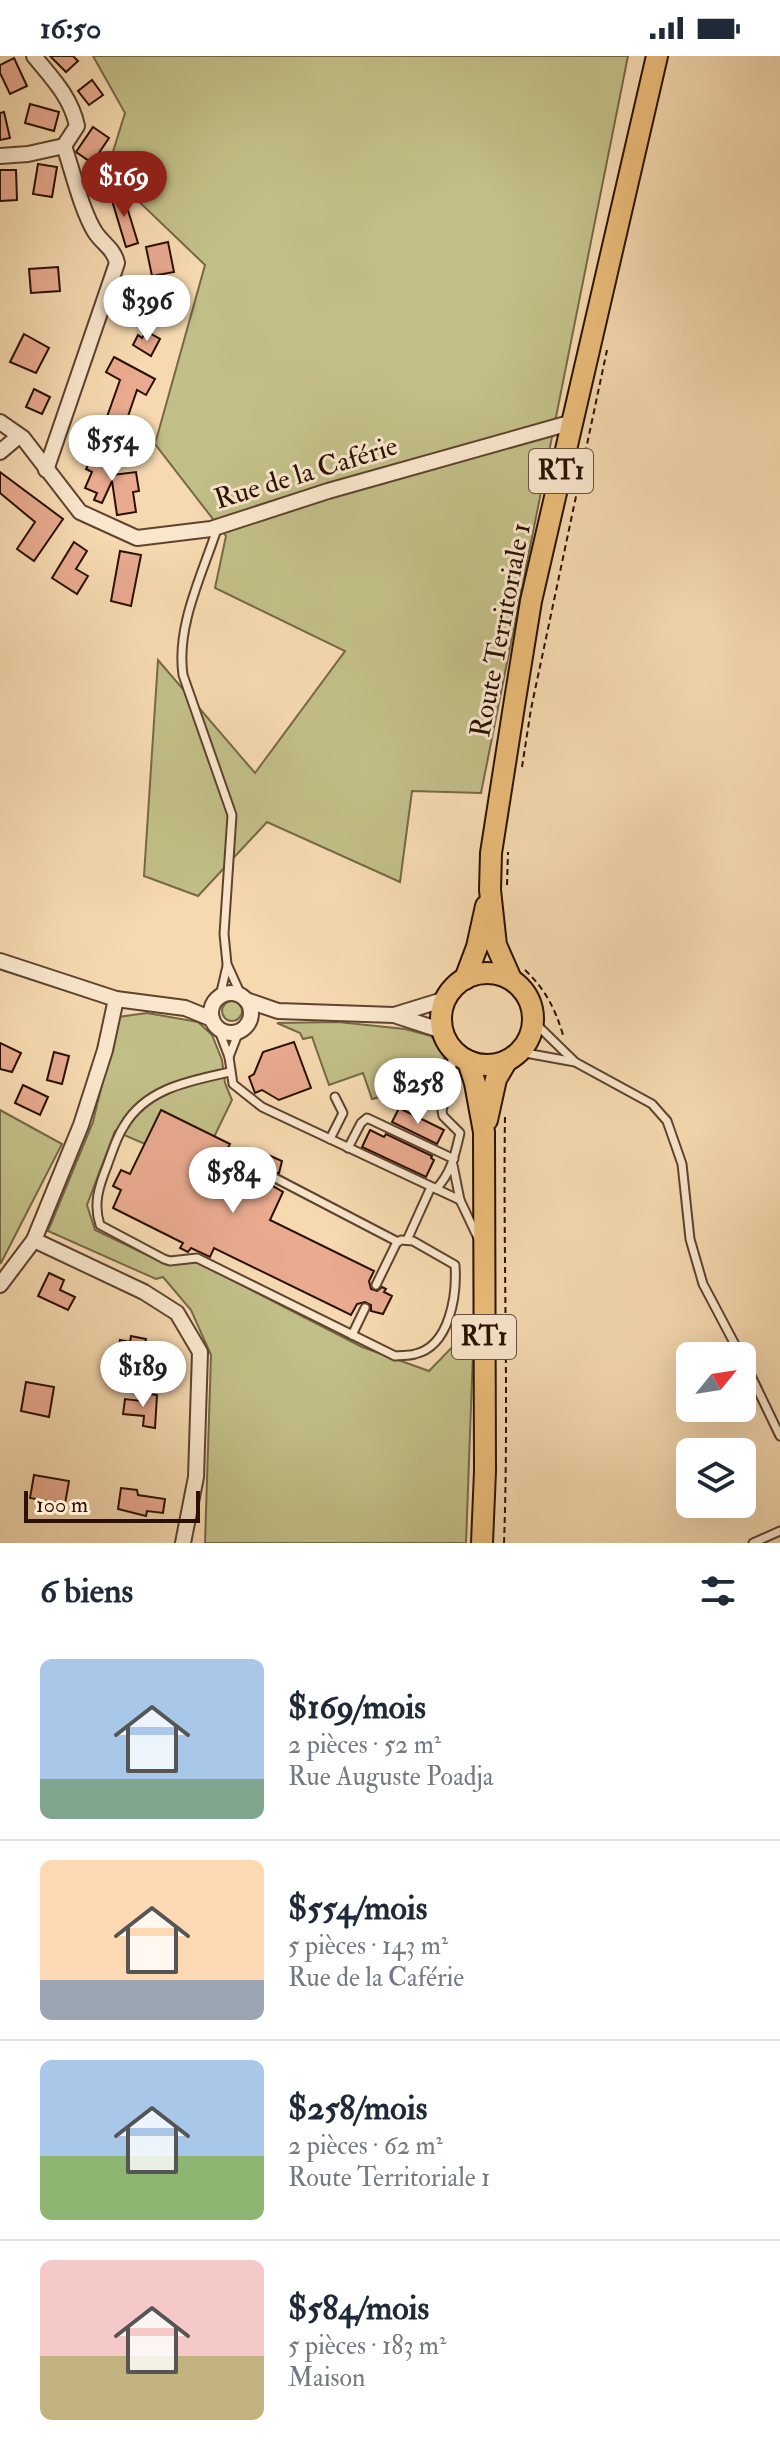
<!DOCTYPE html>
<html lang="fr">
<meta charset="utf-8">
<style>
:root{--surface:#fff;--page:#f2f2f3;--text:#1f2937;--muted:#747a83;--line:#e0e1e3;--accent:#8f2418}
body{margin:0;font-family:"IM FELL Double Pica",serif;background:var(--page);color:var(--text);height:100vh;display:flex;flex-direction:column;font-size:30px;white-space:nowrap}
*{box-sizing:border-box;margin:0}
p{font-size:26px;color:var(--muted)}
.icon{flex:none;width:44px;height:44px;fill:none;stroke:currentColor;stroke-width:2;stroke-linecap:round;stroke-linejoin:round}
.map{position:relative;height:1487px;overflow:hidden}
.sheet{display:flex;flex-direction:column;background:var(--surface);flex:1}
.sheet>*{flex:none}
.needle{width:52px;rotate:60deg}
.tools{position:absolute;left:676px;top:1286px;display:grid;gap:16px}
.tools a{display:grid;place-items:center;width:80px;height:80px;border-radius:12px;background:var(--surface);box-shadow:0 8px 32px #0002;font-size:40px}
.scale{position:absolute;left:24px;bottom:20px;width:176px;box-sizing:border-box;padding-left:8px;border:4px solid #2b1104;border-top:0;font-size:22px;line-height:28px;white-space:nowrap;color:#2b1104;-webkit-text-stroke:6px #f9e6cc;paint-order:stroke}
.price{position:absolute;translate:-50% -68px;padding:0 18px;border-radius:28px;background:#fff;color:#222;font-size:26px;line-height:52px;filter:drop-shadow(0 2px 4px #0008)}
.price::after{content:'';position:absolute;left:50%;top:48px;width:24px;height:18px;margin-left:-12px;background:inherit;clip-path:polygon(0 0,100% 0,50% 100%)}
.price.on{background:var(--accent);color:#fff}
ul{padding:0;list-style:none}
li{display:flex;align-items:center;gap:24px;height:200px;padding:0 40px}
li+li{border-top:2px solid var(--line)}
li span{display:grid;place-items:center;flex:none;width:224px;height:160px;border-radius:12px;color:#555}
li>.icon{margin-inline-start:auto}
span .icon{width:96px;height:96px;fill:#fffc;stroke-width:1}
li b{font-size:34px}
h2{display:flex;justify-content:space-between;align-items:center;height:96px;padding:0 40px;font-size:34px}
.status{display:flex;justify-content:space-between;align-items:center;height:56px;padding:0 40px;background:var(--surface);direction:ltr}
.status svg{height:22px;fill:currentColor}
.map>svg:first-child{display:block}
.green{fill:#c2be87;stroke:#766846;stroke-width:2}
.building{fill:#e9aa8f;stroke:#2b1104;stroke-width:2}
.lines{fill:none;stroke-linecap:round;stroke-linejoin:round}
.service-casing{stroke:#5e432f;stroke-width:11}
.minor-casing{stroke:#5e432f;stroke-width:18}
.primary-casing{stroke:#2b1104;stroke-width:24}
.path{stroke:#2b1104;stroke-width:2;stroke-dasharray:6 4;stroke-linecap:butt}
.service{stroke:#f9e6cc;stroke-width:7}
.minor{stroke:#f9e6cc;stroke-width:14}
.primary{stroke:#ebbc78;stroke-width:20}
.labels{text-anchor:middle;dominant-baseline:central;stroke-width:6;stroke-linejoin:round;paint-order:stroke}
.shield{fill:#f9e6cc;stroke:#695140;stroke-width:2}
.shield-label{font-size:26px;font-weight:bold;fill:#2b1104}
.street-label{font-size:28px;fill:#2b1104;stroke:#f9e6cc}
</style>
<div class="status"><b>16:50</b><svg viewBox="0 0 49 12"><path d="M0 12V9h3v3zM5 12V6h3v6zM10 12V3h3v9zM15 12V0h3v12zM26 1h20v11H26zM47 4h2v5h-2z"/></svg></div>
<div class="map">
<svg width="780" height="1487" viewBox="0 0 780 1487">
<rect width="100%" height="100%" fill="#f6d9b0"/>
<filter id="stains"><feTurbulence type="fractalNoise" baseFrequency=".0025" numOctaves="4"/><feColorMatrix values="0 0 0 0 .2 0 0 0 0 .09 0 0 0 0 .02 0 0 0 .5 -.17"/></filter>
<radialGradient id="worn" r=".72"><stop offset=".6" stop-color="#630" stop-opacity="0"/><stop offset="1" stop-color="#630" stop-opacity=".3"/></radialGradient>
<g class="green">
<polygon points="93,0 628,0 481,737 412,735 400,826 267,766 198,840 144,820 158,604 255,717 345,595 215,532 226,480 155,388 205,209 107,115 125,57"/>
<circle cx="232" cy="955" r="10"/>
<polygon points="147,957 198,966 212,979 222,1004 225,1027 232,1044 214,1081 145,1088 115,1075 87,1149 95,1174 168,1209 195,1205 362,1291 429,1315 458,1285 473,1296 466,1487 205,1487 211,1299 191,1254 163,1221 156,1223 48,1175 93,1066 118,961"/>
<polygon points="338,966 405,973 431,980 446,996 434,1041 421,1048 391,1038 372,1043 363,1017 329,1029 312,981 303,983 300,977 277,967"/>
<polygon points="0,1054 62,1088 1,1207 0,1206"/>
</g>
<g class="building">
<polygon points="50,0 73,0 78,5 66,16"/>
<polygon points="14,2 27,30 10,38 0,17 0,9"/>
<polygon points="92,24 103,39 89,49 78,35"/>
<polygon points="30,48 59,56 54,75 25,67"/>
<polygon points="4,56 10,82 0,84 0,57"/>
<polygon points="93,71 109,82 92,107 76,96"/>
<polygon points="38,108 57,111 52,141 33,138"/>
<polygon points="0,114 16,114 17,144 0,145"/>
<polygon points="122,135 138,187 126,191 110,138"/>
<polygon points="168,186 174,216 152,220 146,191"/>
<polygon points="58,211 60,235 31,237 29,213"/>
<polygon points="160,236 183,241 181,252 157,247"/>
<polygon points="146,275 160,283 151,300 133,289 138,279 142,282"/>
<polygon points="24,278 49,292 36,317 10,306"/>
<polygon points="114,301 155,323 146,339 137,334 125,369 114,365 103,387 80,375 86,363 103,372 120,324 106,316"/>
<polygon points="34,333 50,341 42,358 26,351"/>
<polygon points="95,395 118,407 112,419 136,416 139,435 133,436 136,456 117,459 112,425 102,447 94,444 97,437 85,432 92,416 86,413"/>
<polygon points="0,416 63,463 34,505 17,493 35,466 0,437"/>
<polygon points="74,486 87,495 76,513 88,520 77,538 52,522"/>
<polygon points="120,495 141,499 131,550 111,545"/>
<polygon points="294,986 311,1032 279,1044 262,1034 255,1037 249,1021 254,1018 263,996"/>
<polygon points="0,987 21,997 12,1016 0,1013"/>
<polygon points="54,996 69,1000 62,1028 47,1024"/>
<polygon points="23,1029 48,1041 40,1059 15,1047"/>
<polygon points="399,1052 444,1074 437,1088 392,1066"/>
<polygon points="161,1054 230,1088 221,1105 249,1119 258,1115 259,1110 256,1105 257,1102 261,1104 264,1097 282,1105 279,1117 274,1117 271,1122 273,1130 283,1136 270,1164 374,1215 369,1225 371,1233 377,1235 382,1231 386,1233 384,1236 392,1240 383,1258 371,1255 371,1249 365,1246 357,1248 351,1259 214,1192 210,1201 191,1192 188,1196 180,1192 183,1187 113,1152 121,1134 113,1130 121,1114 130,1118"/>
<polygon points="370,1074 384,1081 386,1078 432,1100 431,1102 434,1104 426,1121 362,1091"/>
<polygon points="49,1217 64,1224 60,1234 75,1241 68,1254 38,1240"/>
<polygon points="131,1280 146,1283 145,1288 157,1290 153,1312 117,1305 120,1284 130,1286"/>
<polygon points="26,1326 54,1331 49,1361 21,1355"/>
<polygon points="142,1337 157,1339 155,1372 143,1370 144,1360 123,1358 125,1343 141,1345"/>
<polygon points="34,1419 69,1425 65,1448 30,1442"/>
<polygon points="121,1432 137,1434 138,1439 165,1443 163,1457 147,1455 146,1460 118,1453"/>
</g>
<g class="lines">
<defs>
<g id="service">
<path d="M217,473C202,519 176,570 183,619L232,759L224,878L227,908L241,939"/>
<polyline points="220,940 227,910"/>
<polyline points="534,966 574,1005"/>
<polyline points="218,972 229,1001 233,1028 262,1051 460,1144"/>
<polyline points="520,996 575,1006 652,1048 667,1065 682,1108 690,1183 703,1228 741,1300"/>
<polyline points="229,1001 239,975"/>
<path d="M230,1016C190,1025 146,1032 124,1070C116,1082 112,1097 107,1110C99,1130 93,1148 100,1169L164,1203L170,1205L197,1202L395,1300C401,1299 409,1300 415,1298C450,1290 457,1239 455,1209L413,1185L401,1184L398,1186L277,1123"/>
<polyline points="330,1083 343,1057 335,1041"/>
<polyline points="348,1092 361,1067 367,1062 454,1103"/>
<polyline points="234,1101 253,1111"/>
<polyline points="453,1109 460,1144 478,1182"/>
<path d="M436,1133C452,1116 455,1098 460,1077L443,1060L442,1055L452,1010V992"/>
<polyline points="407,1184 431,1131"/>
<polyline points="376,1229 397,1186"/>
<polyline points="352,1279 365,1252"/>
<polyline points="742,1301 780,1380"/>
<polyline points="753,1487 780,1475"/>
</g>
<g id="minor">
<path d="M0,100L28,98L64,90L77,70C71,41 52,22 34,0"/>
<polyline points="0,366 23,382 80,456 137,482 211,473 328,435 573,366"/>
<polyline points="0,396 19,380"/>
<path d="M46,414L117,207C114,193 103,188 95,176C81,153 73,116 64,90"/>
<polyline points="0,905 116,943 185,952 212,963"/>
<circle cx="231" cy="957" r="20"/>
<polyline points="246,944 278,955 394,959 443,975"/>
<polyline points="394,959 446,943"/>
<polyline points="34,1184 144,1236 177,1257 200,1296 196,1421 183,1487"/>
<polyline points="0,1229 34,1184 81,1069 105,994 116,943"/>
</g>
<g id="primary">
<circle cx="487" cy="963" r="46"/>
<polyline points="465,923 477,891 486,850"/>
<polyline points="511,923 496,889 490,834 491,797 514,650 531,545 657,0"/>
<polyline points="468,1005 475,1027 484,1076 485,1415 482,1487"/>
<polyline points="487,1064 496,1023 506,1006"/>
</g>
</defs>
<use href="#service" class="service-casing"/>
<use href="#minor" class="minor-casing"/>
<use href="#primary" class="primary-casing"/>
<g class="path">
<polyline points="522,711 531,653 607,294"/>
<polyline points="507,829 508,796"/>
<path d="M525,914C545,933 555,952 563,979"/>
<path d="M504,1487C509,1344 503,1201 505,1058"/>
</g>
<use href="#service" class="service"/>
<use href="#minor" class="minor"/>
<use href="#primary" class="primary"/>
</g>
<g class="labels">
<g class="shield">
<rect x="529" y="393" width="64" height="44" rx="6"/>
<rect x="452" y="1259" width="64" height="44" rx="6"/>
</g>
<g class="shield-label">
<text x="561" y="415">RT1</text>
<text x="484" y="1281">RT1</text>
</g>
<g class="street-label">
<text transform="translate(306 417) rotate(-17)">Rue de la Caférie</text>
<text transform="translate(501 574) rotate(-79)">Route Territoriale 1</text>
</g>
</g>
<rect width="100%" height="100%" filter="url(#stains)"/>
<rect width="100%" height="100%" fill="url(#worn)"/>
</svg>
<div class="tools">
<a><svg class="needle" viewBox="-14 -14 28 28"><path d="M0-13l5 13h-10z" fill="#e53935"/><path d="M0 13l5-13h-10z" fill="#747a83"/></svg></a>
<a><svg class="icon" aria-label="layers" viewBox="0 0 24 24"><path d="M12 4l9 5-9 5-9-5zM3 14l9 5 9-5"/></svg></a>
</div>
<div class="scale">100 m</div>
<b class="price on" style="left:124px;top:163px">$169</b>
<b class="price" style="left:147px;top:287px">$396</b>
<b class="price" style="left:112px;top:427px">$554</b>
<b class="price" style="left:418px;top:1070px">$258</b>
<b class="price" style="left:233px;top:1159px">$584</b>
<b class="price" style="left:143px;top:1353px">$189</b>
</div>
<section class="sheet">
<h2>6 biens<svg class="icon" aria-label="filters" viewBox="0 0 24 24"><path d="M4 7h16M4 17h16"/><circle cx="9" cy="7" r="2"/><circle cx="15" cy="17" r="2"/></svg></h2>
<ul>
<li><span style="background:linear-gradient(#a9c7e8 75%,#7fa58c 0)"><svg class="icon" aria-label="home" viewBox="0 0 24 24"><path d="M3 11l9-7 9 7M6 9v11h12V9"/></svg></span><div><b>$169/mois</b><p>2 pièces · 52 m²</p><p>Rue Auguste Poadja</p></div></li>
<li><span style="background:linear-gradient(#ffd9b3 75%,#9aa5b1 0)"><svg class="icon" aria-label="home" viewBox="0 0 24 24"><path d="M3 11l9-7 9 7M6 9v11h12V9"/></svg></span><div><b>$554/mois</b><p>5 pièces · 143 m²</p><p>Rue de la Caférie</p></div></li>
<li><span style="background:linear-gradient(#a9c7e8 60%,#8fb573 0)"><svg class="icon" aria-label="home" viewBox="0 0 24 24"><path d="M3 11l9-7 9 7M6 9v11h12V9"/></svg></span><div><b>$258/mois</b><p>2 pièces · 62 m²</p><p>Route Territoriale 1</p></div></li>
<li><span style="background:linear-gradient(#f6c9c9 60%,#c2b280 0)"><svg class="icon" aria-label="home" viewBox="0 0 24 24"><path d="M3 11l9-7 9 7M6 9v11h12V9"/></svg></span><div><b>$584/mois</b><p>5 pièces · 183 m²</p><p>Maison</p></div></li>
</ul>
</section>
